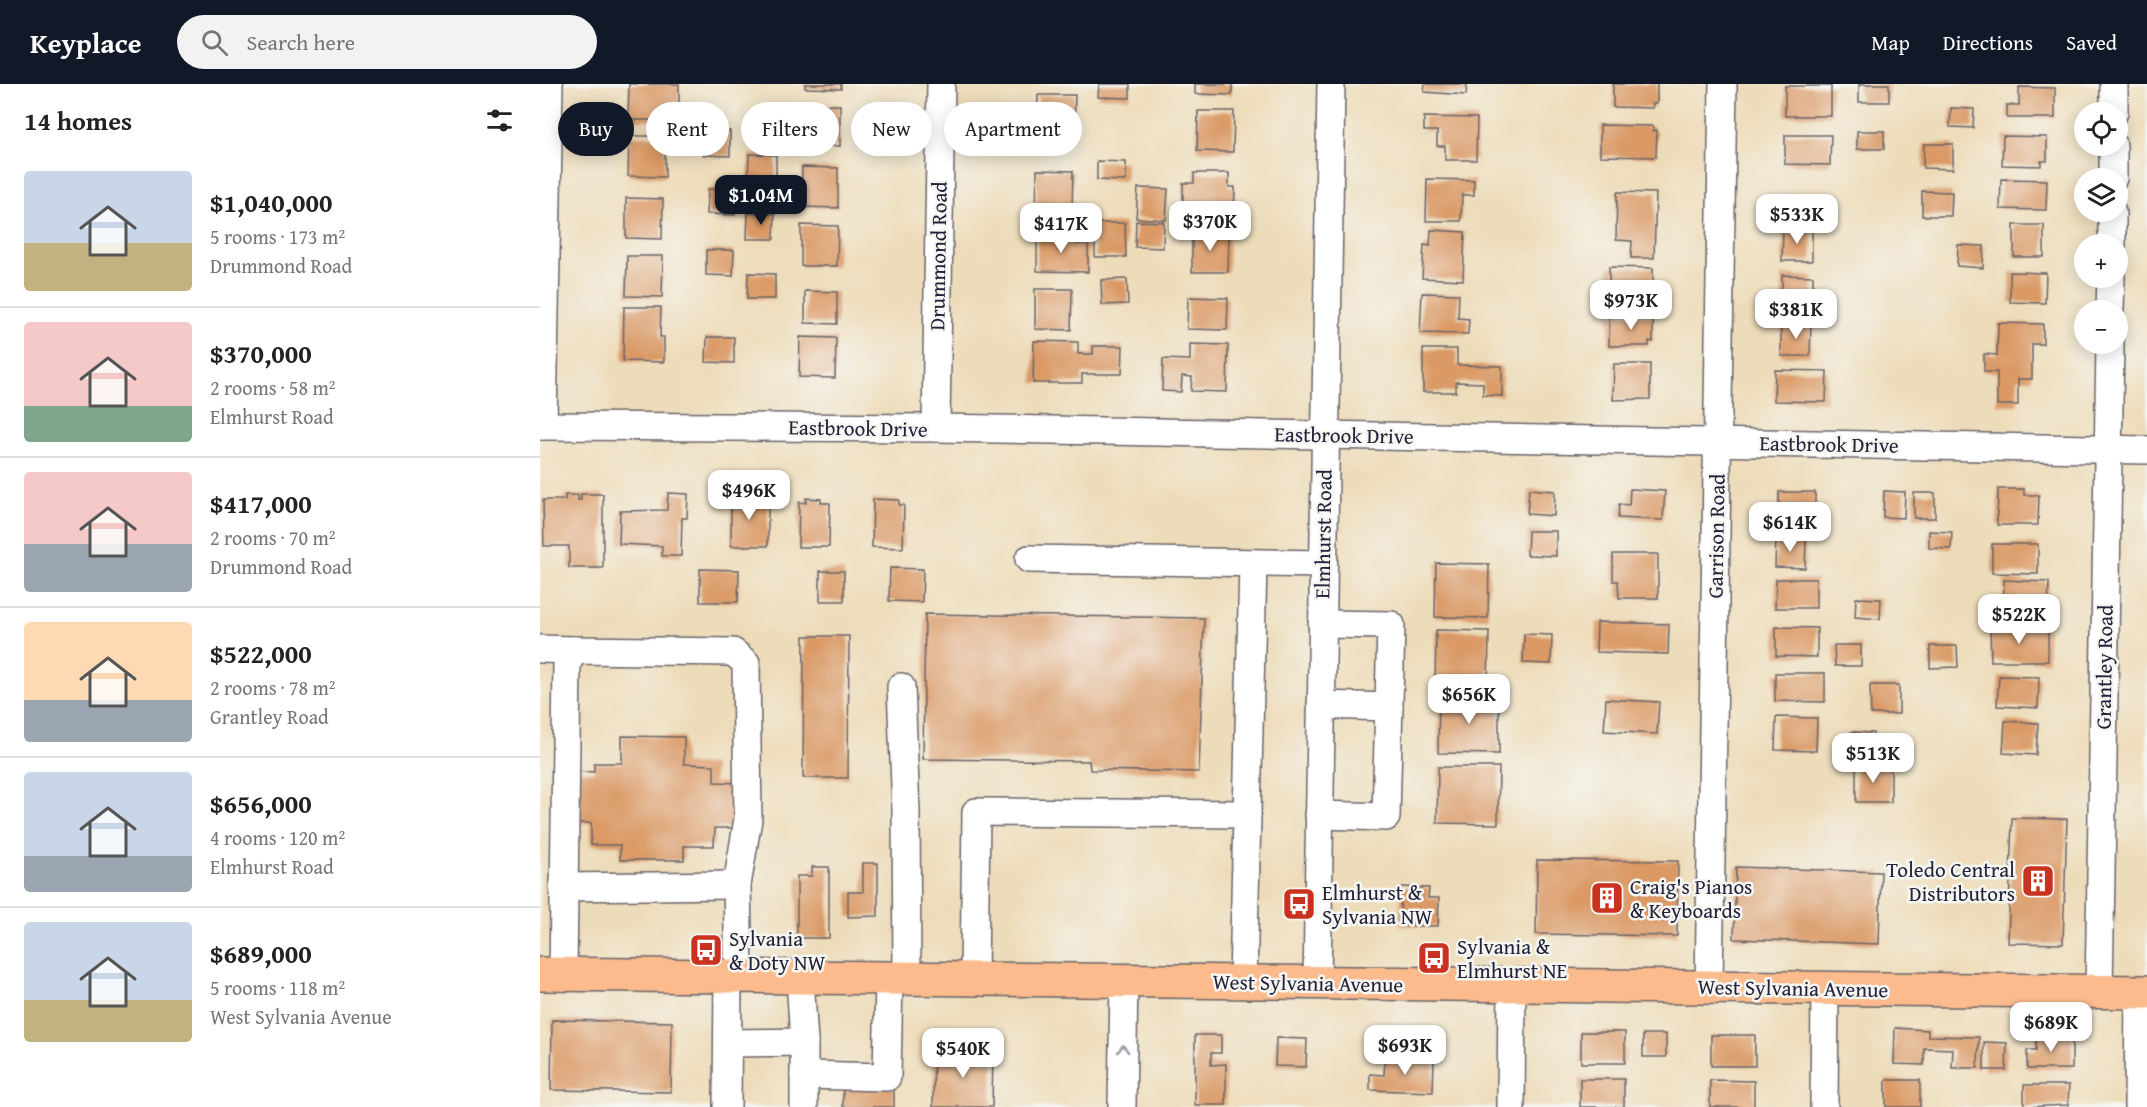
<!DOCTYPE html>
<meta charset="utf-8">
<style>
:root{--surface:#fff;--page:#f2f2f2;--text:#222;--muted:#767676;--line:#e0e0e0;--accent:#111827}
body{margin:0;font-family:"Gentium Book Plus",serif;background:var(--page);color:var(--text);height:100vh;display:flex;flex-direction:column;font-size:22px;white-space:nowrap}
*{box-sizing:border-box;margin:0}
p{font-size:20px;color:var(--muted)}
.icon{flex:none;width:33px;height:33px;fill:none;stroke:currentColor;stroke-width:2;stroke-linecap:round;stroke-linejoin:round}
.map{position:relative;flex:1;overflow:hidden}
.side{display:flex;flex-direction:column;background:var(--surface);width:540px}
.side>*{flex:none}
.hud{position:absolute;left:18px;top:18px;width:570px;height:54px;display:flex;gap:12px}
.buttons{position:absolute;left:1534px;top:18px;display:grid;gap:12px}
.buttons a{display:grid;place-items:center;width:54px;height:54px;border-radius:50%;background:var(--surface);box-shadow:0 3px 15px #0003;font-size:30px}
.price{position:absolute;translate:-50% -51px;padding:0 14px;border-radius:12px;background:#fff;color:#222;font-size:20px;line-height:39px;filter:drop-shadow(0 2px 3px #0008)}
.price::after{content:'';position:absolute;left:50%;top:36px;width:18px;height:14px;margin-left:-9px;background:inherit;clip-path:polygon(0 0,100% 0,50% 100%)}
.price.active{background:var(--accent);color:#fff}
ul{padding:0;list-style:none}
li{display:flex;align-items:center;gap:18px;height:150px;padding:0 24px}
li+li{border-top:2px solid var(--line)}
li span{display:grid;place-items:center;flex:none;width:168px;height:120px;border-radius:6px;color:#555}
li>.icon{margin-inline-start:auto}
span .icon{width:72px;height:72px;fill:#fffc;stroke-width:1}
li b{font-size:26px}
h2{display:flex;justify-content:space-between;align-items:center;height:72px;padding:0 24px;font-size:26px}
.tag{padding:0 21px;border-radius:27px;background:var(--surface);box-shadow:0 3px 15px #0003;font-size:21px;line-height:54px}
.tag.active{background:var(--accent);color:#fff}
header{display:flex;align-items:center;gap:36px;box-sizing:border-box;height:84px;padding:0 30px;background:var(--accent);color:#fff}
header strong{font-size:28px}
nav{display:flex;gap:33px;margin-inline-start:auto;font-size:21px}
.search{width:420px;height:54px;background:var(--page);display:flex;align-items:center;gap:15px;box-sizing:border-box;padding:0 21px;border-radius:33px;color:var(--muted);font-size:22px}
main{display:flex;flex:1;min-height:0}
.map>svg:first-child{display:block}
.building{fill:#da9965}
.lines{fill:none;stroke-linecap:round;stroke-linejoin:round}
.minor-casing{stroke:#696367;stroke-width:30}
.major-casing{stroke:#696367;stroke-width:36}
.minor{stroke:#fff;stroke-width:27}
.major{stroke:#fbbb8c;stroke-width:33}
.oneway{stroke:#9c9ca7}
.labels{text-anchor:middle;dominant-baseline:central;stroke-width:5;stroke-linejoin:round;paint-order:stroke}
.street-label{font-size:21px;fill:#22223b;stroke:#f6f6f2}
.poi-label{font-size:21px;fill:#22223b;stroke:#f6f6f2;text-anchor:start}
</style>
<header>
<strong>Keyplace</strong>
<div class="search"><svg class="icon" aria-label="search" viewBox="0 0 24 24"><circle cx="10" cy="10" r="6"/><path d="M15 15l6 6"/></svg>Search here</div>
<nav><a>Map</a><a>Directions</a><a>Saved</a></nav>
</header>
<main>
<section class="side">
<h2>14 homes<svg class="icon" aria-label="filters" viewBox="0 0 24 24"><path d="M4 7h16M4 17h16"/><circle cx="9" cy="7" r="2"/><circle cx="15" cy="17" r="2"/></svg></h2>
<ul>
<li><span style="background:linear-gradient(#c9d6e8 60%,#c2b280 0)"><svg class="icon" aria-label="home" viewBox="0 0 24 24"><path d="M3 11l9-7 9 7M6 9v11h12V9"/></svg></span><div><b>$1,040,000</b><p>5 rooms · 173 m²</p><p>Drummond Road</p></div></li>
<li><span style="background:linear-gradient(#f6c9c9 70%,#7fa58c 0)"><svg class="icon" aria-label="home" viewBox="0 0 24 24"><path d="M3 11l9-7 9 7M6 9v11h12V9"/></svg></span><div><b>$370,000</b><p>2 rooms · 58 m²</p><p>Elmhurst Road</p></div></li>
<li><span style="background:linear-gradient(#f6c9c9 60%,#9aa5b1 0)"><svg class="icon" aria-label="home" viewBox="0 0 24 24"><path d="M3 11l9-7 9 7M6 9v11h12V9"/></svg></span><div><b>$417,000</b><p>2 rooms · 70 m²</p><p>Drummond Road</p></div></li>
<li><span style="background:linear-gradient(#ffd9b3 65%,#9aa5b1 0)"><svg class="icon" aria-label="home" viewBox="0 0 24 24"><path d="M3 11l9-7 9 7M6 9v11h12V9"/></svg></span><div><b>$522,000</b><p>2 rooms · 78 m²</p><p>Grantley Road</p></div></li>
<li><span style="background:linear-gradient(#c9d6e8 70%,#9aa5b1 0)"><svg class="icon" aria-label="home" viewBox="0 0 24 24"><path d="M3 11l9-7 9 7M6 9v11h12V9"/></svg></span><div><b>$656,000</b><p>4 rooms · 120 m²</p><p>Elmhurst Road</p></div></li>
<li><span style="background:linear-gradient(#c9d6e8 65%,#c2b280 0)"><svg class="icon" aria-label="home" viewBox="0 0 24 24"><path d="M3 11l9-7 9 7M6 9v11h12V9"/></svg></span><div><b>$689,000</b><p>5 rooms · 118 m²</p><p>West Sylvania Avenue</p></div></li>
</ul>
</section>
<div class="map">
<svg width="1607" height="1023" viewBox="0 0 1607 1023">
<rect width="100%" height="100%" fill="#f6f6f2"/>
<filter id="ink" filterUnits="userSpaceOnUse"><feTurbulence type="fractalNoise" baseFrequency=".0167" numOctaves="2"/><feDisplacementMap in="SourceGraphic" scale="12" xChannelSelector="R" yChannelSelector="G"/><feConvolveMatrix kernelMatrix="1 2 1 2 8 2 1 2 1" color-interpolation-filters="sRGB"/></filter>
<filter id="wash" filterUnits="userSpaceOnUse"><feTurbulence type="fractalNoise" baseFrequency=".008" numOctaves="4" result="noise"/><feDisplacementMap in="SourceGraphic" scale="24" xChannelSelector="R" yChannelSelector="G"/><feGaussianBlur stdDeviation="1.35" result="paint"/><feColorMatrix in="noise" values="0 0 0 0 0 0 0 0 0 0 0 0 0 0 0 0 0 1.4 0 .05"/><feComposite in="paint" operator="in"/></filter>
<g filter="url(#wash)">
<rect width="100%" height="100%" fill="#eddcb9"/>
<g id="blocks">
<g class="building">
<polygon points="89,0 139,0 139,36 88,36"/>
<polygon points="265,0 301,0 301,5 265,4"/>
<polygon points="559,0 590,0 590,14 558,13"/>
<polygon points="655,0 692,0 692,11 655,10"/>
<polygon points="885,0 927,0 926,11 884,8"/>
<polygon points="1073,0 1117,0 1117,19 1113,19 1113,24 1073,23"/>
<rect x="1319" y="0" width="30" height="18"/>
<rect x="1245" y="2" width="46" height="30"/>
<polygon points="1479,3 1515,4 1515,34 1467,34 1467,21 1479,21"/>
<polygon points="498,11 535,11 534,52 497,51"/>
<polygon points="264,21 300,21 300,62 263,61"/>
<polygon points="1411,24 1434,25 1433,44 1410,43"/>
<polygon points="658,27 694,27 693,68 657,67"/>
<polygon points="884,33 937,34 936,76 905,76 905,62 897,62 897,47 884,47"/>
<polygon points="1060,41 1113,42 1113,47 1117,46 1116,73 1060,72"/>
<polygon points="163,46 190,47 190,72 163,71"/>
<rect x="1317" y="47" width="27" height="18"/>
<polygon points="1245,51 1291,51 1290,81 1245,80"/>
<polygon points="89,52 125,52 125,93 88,92"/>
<polygon points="1463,52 1507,53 1507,77 1501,77 1501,82 1462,81"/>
<polygon points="1384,60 1413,60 1413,85 1383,84"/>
<polygon points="209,70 236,71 236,96 208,96"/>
<polygon points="557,77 586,78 586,97 557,96"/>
<polygon points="262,83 298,84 298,124 261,123"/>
<polygon points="497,86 533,87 532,127 496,126"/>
<polygon points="654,89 689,89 689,103 695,103 694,130 652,129 653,118 643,118 643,99 654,99"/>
<polygon points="887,95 934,96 934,111 922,111 921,137 886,137"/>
<polygon points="1461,95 1507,96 1506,126 1460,125"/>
<polygon points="598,104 628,105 626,136 596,134"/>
<polygon points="168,105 195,105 195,131 167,130"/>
<polygon points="1382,107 1412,108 1411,132 1382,132"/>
<polygon points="1077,108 1116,109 1114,174 1091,174 1092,157 1076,156"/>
<polygon points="86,114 123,115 122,155 86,154"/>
<polygon points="208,129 235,130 234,155 207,155"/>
<polygon points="596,137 624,138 623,164 595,163"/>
<polygon points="555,139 585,139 586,173 555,173"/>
<polygon points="261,141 298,142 297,182 261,182"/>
<rect x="1474" y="141" width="30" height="32"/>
<polygon points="1243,145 1272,145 1272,177 1242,177"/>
<polygon points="891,146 925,148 923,196 882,194 884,161 890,162"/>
<polygon points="652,147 689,148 688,188 652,188"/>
<polygon points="497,151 536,151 536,160 548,160 548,188 497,187"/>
<polygon points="1418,161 1444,162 1443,184 1417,182"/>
<polygon points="166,166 194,166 193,192 166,191"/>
<polygon points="87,172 123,172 122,213 86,212"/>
<polygon points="1069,183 1113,184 1113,210 1109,210 1109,214 1069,214"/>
<polygon points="1470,188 1506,189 1505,219 1470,218"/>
<polygon points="208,189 235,190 235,215 207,215"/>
<polygon points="1242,191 1273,192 1273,224 1242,224"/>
<polygon points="587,195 588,220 562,221 561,196"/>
<polygon points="495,205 532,205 531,246 495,245"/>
<polygon points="265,207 297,208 297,240 265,239"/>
<polygon points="882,209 919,210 918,234 929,235 928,250 880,249"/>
<polygon points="648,213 688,214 687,246 647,245"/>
<polygon points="84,223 121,223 120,253 124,253 124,278 83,277"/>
<polygon points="1069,231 1113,232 1113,258 1109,257 1109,262 1069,262"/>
<polygon points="1458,239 1503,240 1503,260 1492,260 1492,295 1478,295 1478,321 1457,321 1457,288 1444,288 1444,270 1457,271"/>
<polygon points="1241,240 1271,240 1270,272 1241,272"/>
<polygon points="167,253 194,253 194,279 166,278"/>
<polygon points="260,253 296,254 295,294 259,293"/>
<polygon points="494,257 538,258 538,270 553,270 553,262 583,262 582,290 542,290 542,299 493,299"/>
<polygon points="650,260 688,261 687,308 651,307 652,293 642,292 641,308 622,307 623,275 650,276"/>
<polygon points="883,265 917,265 917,281 962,282 962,312 943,311 943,299 916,298 916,308 883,308"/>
<polygon points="1074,280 1110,280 1110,315 1073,316"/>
<polygon points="1235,286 1287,287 1286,318 1234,317"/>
<polygon points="989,405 1015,407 1014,432 987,430"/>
<polygon points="1090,405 1125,407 1123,436 1078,434 1079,420 1089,421"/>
<polygon points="1458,405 1484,405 1484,411 1499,411 1498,441 1457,441"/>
<polygon points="1344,407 1365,408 1364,434 1343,433"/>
<polygon points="200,408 218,408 218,418 228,418 228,462 191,462 191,418 200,418"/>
<rect x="1239" y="408" width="36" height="30"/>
<polygon points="128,409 148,410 147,434 142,434 141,472 122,472 122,462 79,460 80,427 127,426"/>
<rect x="1374" y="409" width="21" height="25"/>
<polygon points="41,410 63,410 63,484 29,484 29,462 4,462 3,416 25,416 25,411 38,411 38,416 41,416"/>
<polygon points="266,414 281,415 281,419 290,419 289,463 258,463 259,418 266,419"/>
<polygon points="333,415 359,416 359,421 364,421 363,464 332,463"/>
<polygon points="988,447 1016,447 1016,472 987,471"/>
<polygon points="1389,447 1412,448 1411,465 1389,464"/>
<polygon points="1236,454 1266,455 1265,484 1235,483"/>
<polygon points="1452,460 1498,460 1498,490 1452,489"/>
<polygon points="1073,470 1118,470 1118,514 1079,514 1078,497 1073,497"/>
<polygon points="896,479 949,480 948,534 895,533"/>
<polygon points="350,484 383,485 382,518 349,517"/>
<polygon points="160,485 199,486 198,518 160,518"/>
<rect x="280" y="487" width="24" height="30"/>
<polygon points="1236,495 1276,495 1276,524 1235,524"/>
<polygon points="1464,496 1509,498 1508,529 1463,528"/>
<polygon points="1316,514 1341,515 1340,535 1315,533"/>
<polygon points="385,530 664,534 659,688 550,686 549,677 383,675"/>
<polygon points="1057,538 1129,540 1128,570 1056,568"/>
<polygon points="1236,543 1277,544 1277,573 1236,572"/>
<polygon points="1508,544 1508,577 1451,577 1450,545"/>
<polygon points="896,546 949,547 948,601 895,600"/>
<polygon points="984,550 1012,551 1011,580 983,579"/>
<polygon points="264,552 309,552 308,694 263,694"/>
<polygon points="1294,561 1321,561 1321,582 1295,582"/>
<polygon points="1390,562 1417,562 1418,583 1390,584"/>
<polygon points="1235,589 1285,589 1285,618 1235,617"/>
<polygon points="1459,592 1499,593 1498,624 1457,622"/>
<polygon points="1330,601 1359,601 1359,630 1331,630"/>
<polygon points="899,612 959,613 959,670 898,669"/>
<polygon points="1066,615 1119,618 1117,650 1064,647"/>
<polygon points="1236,633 1277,634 1276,667 1235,666"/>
<polygon points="1465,637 1498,639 1496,671 1463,669"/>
<polygon points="1311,648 1333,649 1332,675 1310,673"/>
<polygon points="82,652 144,653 144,680 174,681 174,698 199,699 198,744 175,744 174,762 144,762 144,776 80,776 80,761 51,761 51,739 29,739 29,687 54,688 54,679 82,679"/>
<rect x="1316" y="681" width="35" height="37"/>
<polygon points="898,683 959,683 958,740 897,739"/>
<polygon points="1472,734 1527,735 1523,860 1468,859"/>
<polygon points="997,776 1138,777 1137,852 996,850"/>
<polygon points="323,779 338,779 338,832 308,833 308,808 323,808"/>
<polygon points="272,783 289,783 289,854 257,854 257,792 272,792"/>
<polygon points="1196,783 1341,788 1339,860 1194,855"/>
<polygon points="861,803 889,804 888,814 899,814 898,842 860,842"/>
<polygon points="12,936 132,938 131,1008 11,1006"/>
<polygon points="1355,944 1388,946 1388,952 1439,953 1438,984 1412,984 1413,965 1384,964 1384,981 1354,980"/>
<rect x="1041" y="948" width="44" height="31"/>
<rect x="1103" y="950" width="23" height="23"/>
<polygon points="655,951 681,951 681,969 671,969 671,981 686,980 686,1021 655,1021"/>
<rect x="1171" y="951" width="44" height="31"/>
<polygon points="1532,951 1532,985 1487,985 1487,966 1496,966 1496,952"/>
<polygon points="736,954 767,955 766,983 735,982"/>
<polygon points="1444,958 1467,959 1466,986 1444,986"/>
<polygon points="394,966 453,967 452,1023 393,1023"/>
<polygon points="845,974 894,975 893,1008 830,1006 830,990 844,991"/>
<rect x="1040" y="995" width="44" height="28"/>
<polygon points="1170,996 1214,997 1214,1023 1170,1023"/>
<rect x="1346" y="996" width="34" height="27"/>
<rect x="303" y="1001" width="51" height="22"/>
<polygon points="1484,1001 1529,1001 1528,1021 1484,1023"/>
</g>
</g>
</g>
<g filter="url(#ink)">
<use href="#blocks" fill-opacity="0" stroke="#696367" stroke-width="1.5"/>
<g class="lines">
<defs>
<g id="minor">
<polyline points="1574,28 1574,0"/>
<polyline points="1573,94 1573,62"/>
<polyline points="1572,160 1572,128"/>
<polyline points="1570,226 1571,194"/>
<polyline points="0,342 396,344 1607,366"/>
<polyline points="3,342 9,0"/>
<polyline points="396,344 401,0"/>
<polyline points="489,475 783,480"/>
<polyline points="0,565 34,566"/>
<polyline points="361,603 366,727 367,894"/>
<polyline points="781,621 849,623"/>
<polyline points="779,731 846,733 851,541 782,540"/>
<polyline points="23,803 197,801"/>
<polyline points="23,891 27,580 34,566 193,568 206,579 208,735 197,801 199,892"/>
<polyline points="260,893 264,958"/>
<polyline points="434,895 436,728 707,730"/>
<polyline points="703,898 713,480"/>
<polyline points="777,899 791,0"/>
<polyline points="1169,903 1183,0"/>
<polyline points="1559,907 1570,260"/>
<polyline points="188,959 264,958 264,1023"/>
<polyline points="264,991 347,993 349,894"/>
<polyline points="187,1023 188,892"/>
<polyline points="582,1023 584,897"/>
<polyline points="971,1023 972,901"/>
<polyline points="1284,1023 1285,904"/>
<polyline points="1598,1023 1599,908"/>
</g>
<polyline id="major" points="0,890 1607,908"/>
</defs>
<use href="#minor" class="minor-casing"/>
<use href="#major" class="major-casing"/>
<use href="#minor" class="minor"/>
<use href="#major" class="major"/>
</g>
<defs><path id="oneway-chevron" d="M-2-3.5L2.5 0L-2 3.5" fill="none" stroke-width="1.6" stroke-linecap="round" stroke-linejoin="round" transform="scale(1.5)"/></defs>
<use class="oneway" href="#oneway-chevron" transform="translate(583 965) rotate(-89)"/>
</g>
<defs>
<symbol id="building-square" viewBox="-11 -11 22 22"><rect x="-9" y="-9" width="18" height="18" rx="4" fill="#c8321e" stroke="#f6f6f2"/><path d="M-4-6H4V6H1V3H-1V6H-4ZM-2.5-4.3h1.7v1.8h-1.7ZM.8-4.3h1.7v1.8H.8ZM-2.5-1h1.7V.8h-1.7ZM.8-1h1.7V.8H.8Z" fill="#fff"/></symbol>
<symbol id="bus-square" viewBox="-11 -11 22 22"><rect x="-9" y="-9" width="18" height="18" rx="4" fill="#c8321e" stroke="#f6f6f2"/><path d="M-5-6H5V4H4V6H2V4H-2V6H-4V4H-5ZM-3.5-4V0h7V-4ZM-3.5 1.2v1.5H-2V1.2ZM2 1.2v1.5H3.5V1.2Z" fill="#fff"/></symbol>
</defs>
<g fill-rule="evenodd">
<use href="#building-square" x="1479" y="778" width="38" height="38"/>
<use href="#building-square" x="1048" y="795" width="38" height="38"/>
<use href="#bus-square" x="740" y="801" width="38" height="38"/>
<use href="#bus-square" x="147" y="847" width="38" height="38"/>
<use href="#bus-square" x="875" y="855" width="38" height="38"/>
</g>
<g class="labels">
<g class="street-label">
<text transform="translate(398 172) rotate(-89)">Drummond Road</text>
<text transform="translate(318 344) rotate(1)">Eastbrook Drive</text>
<text transform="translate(804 351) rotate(1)">Eastbrook Drive</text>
<text transform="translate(1289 360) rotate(1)">Eastbrook Drive</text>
<text transform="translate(783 450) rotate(-89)">Elmhurst Road</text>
<text transform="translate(1176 452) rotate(-89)">Garrison Road</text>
<text transform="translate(1564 583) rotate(-89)">Grantley Road</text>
<text transform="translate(768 899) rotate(1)">West Sylvania Avenue</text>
<text transform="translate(1253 904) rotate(1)">West Sylvania Avenue</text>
</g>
<g class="poi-label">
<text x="1475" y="785" text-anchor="end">Toledo Central<tspan x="1475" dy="24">Distributors</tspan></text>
<text x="1090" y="802">Craig's Pianos<tspan x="1090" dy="24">&amp; Keyboards</tspan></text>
<text x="782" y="808">Elmhurst &amp;<tspan x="782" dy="24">Sylvania NW</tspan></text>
<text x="189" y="854">Sylvania<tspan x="189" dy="24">&amp; Doty NW</tspan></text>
<text x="917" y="862">Sylvania &amp;<tspan x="917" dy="24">Elmhurst NE</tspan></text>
</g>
</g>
</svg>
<div class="buttons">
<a><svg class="icon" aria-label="locate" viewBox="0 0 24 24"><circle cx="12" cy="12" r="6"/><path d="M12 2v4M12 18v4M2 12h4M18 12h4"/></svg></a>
<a><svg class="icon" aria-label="layers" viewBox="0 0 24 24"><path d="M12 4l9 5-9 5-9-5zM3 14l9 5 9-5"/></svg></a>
<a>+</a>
<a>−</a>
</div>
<b class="price active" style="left:221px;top:142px">$1.04M</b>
<b class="price" style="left:1257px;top:161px">$533K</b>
<b class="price" style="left:670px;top:168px">$370K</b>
<b class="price" style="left:521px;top:170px">$417K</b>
<b class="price" style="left:1091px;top:247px">$973K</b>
<b class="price" style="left:1256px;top:256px">$381K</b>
<b class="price" style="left:209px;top:437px">$496K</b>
<b class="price" style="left:1250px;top:469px">$614K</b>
<b class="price" style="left:1479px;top:561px">$522K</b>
<b class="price" style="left:929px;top:641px">$656K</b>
<b class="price" style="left:1333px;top:700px">$513K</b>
<b class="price" style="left:1511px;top:969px">$689K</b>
<b class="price" style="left:865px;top:992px">$693K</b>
<b class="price" style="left:423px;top:995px">$540K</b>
<div class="hud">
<a class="tag active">Buy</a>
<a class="tag">Rent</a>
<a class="tag">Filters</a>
<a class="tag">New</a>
<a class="tag">Apartment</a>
</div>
</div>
</main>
